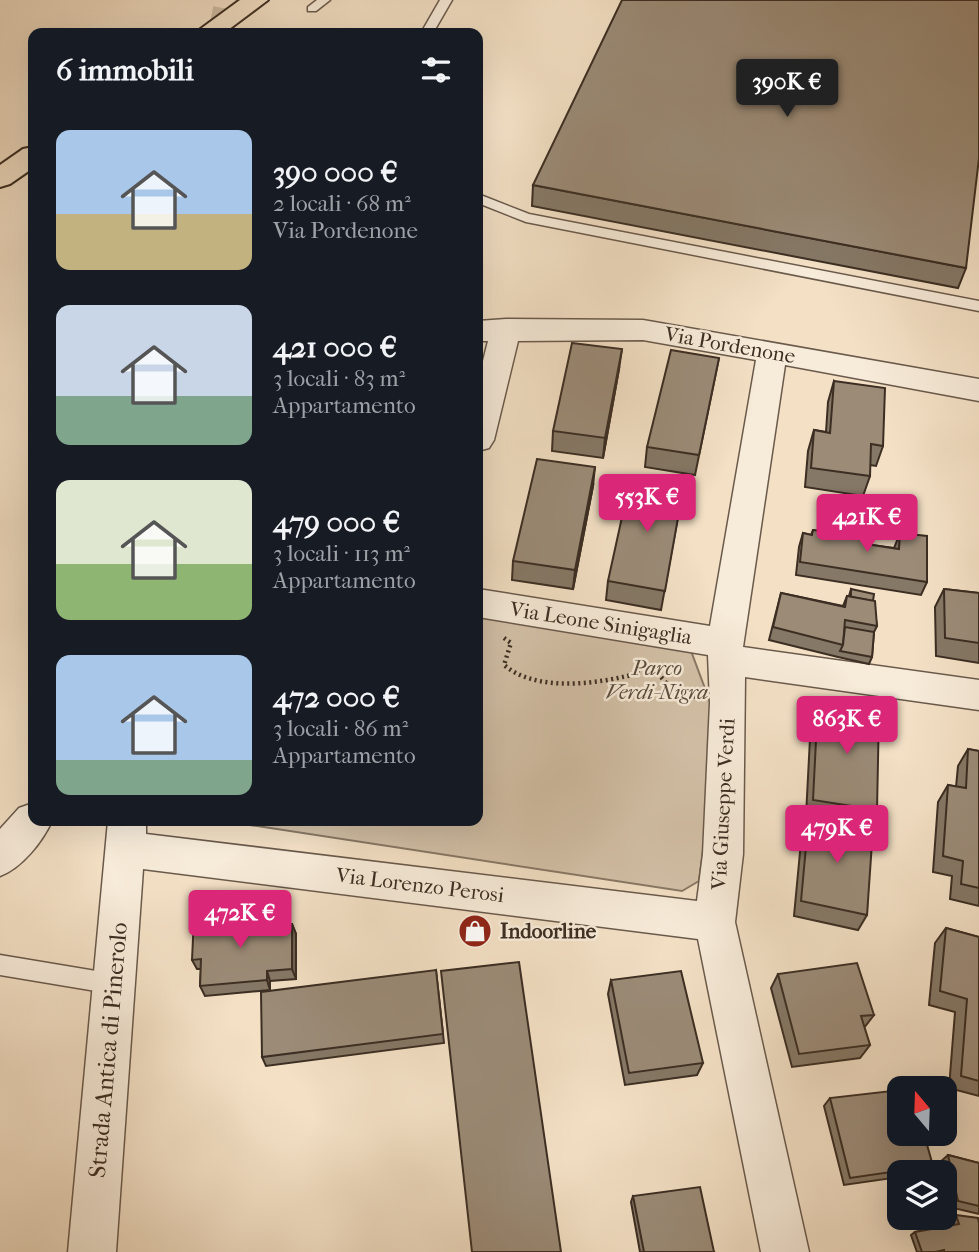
<!DOCTYPE html>
<html lang="it">
<meta charset="utf-8">
<style>
:root{--surface:#171b24;--page:#242831;--text:#f1f3f6;--muted:#9ea1a6;--accent:#db2777}
body{margin:0;font-family:"IM FELL French Canon",serif;background:var(--page);color:var(--text);height:100vh;display:flex;flex-direction:column;font-size:26px;white-space:nowrap}
*{box-sizing:border-box;margin:0}
p{font-size:23px;color:var(--muted)}
.icon{flex:none;width:38px;height:38px;fill:none;stroke:currentColor;stroke-width:2;stroke-linecap:round;stroke-linejoin:round}
.map{position:relative;flex:1;overflow:hidden}
.side{position:absolute;left:28px;top:28px;width:455px;height:798px;display:flex;flex-direction:column;background:var(--surface);border-radius:14px;box-shadow:0 7px 28px #0002}
.side>*{flex:none}
.needle{width:46px;rotate:341deg}
.fabs{position:absolute;left:887px;top:1076px;display:grid;gap:14px}
.fabs a{display:grid;place-items:center;width:70px;height:70px;border-radius:14px;background:var(--surface);box-shadow:0 7px 28px #0002;font-size:35px}
.price{position:absolute;translate:-50% -60px;padding:0 16px;border-radius:7px;background:var(--accent);color:#fff;font-size:23px;line-height:46px;filter:drop-shadow(0 2px 4px #0008)}
.price::after{content:'';position:absolute;left:50%;top:42px;width:21px;height:16px;margin-left:-10px;background:inherit;clip-path:polygon(0 0,100% 0,50% 100%)}
.price.active{background:#222;color:#fff}
ul{padding:0;list-style:none}
li{display:flex;align-items:center;gap:21px;height:175px;padding:0 28px}
li span{display:grid;place-items:center;flex:none;width:196px;height:140px;border-radius:14px;color:#555}
li>.icon{margin-inline-start:auto}
span .icon{width:84px;height:84px;fill:#fffc;stroke-width:1}
li b{font-size:30px}
h2{display:flex;justify-content:space-between;align-items:center;height:84px;padding:0 28px;font-size:30px}
.map>svg:first-child{display:block}
.green{fill:#d4c2a9;stroke:#887866;stroke-width:2}
.lines{fill:none;stroke-linecap:round;stroke-linejoin:round}
.minor-tunnel{stroke:#cebca5;stroke-width:25;stroke-dasharray:25 13;stroke-linecap:butt}
.service-casing{stroke:#6a5a4c;stroke-width:3}
.minor-casing{stroke:#6a5a4c;stroke-width:3}
.primary-casing{stroke:#3c2e23;stroke-width:4}
.path{stroke:#3c2e23;stroke-width:4.5;stroke-dasharray:2 3.5;stroke-linecap:butt}
.service{fill:#f7ebd9;fill-rule:evenodd}
.minor{fill:#f7ebd9;fill-rule:evenodd}
.primary{fill:#f3e0c5;fill-rule:evenodd}
.wall{fill:#857866;stroke:#3c2e23;stroke-width:2}
.shaded-wall{fill:#6c6153;stroke:#3c2e23;stroke-width:2}
.building{fill:#9b8b77;stroke:#3c2e23;stroke-width:2}
.labels{text-anchor:middle;dominant-baseline:central;stroke-width:5;stroke-linejoin:round;paint-order:stroke}
.street-label{font-size:21px;fill:#3c2e23;stroke:#f7ebd9}
.park-label{font-size:21px;font-style:italic;fill:#5a4c3e;stroke:#f7ebd9}
.poi-label{font-size:21px;font-weight:bold;fill:#3c2e23;stroke:#f7ebd9;text-anchor:start}
.near-street-label{font-size:24px;fill:#3c2e23;stroke:#f7ebd9}
</style>
<div class="map">
<svg width="979" height="1252" viewBox="0 0 979 1252">
<rect width="100%" height="100%" fill="#f3e0c5"/>
<filter id="stains"><feTurbulence type="fractalNoise" baseFrequency=".00286" numOctaves="4"/><feColorMatrix values="0 0 0 0 .2 0 0 0 0 .09 0 0 0 0 .02 0 0 0 .5 -.17"/></filter>
<radialGradient id="worn" r=".72"><stop offset=".6" stop-color="#630" stop-opacity="0"/><stop offset="1" stop-color="#630" stop-opacity=".3"/></radialGradient>
<polygon class="green" points="478,616 691,651 719,726 699,881 682,891 224,821 478,821"/>
<g class="lines">
<polyline class="minor-tunnel" points="221,33 227,0"/>
<defs>
<g id="service">
<polygon points="317,0 330,0 316,11 308,11 308,7"/>
<polygon points="440,0 452,0 433,33 421,33"/>
<polygon points="478,194 529,214 979,301 979,311 526,222 478,203"/>
<polygon points="0,955 114,974 121,977 125,984 121,991 114,994 0,975"/>
</g>
<g id="minor">
<polygon points="506,319 643,320 979,379 979,401 785,365 743,647 979,680 979,710 745,677 743,854 735,922 809,1252 761,1252 698,939 143,869 116,1252 68,1252 108,821 146,821 146,834 697,901 703,854 710,703 708,655 478,617 478,589 710,626 756,360 643,340 518,341 494,440 489,448 478,451 478,381 488,341 478,341 478,321"/>
<path d="M33,803V821H52C42,842 22,868 0,876V829L19,808Z"/>
</g>
<g id="primary">
<polygon points="240,0 268,0 224,33 195,33"/>
<polygon points="33,147 33,168 10,184 0,187 0,165 23,149"/>
</g>
</defs>
<use href="#service" class="service-casing"/>
<use href="#minor" class="minor-casing"/>
<use href="#primary" class="primary-casing"/>
<g class="path">
<path d="M504,638L511,643L504,665C543,698 622,680 665,665"/>
<polyline points="654,669 668,685 696,697"/>
</g>
<use href="#service" class="service"/>
<use href="#minor" class="minor"/>
<use href="#primary" class="primary"/>
</g>
<g class="wall">
<polygon points="533,185 966,268 958,288 532,206"/>
<polygon points="719,358 695,475 645,467 647,447"/>
<polygon points="619,369 603,458 552,451 553,431"/>
<polygon points="834,381 883,446 876,466 870,465 870,476 863,496 805,487 808,451 814,430 826,432 828,402"/>
<polygon points="684,484 661,610 606,600 608,581"/>
<polygon points="593,486 573,589 512,580 513,561"/>
<polygon points="836,527 865,544 894,548 900,533 927,582 921,595 796,575 799,547 803,533 811,535 813,530 834,533"/>
<polygon points="851,589 873,601 877,626 874,632 872,657 869,664 838,657 769,640 781,593 843,606 847,596 849,596"/>
<polygon points="944,589 979,593 979,663 936,656 935,607"/>
<polygon points="818,701 877,810 869,827 867,915 858,930 794,916 802,831 808,817 806,816 811,719"/>
<polygon points="968,749 979,751 979,906 950,899 952,876 933,872 938,802 948,785 956,787 958,766"/>
<polygon points="234,924 268,926 292,924 296,934 296,979 270,981 270,990 205,996 200,986 201,969 197,969 192,960"/>
<polygon points="946,928 979,937 979,1096 949,1088 955,1012 929,1005 935,943"/>
<polygon points="436,970 444,1043 266,1066 262,1057"/>
<polygon points="778,974 874,1015 864,1028 870,1045 860,1058 792,1067 771,988"/>
<polygon points="611,980 703,1063 697,1075 625,1085 608,994"/>
<polygon points="830,1098 933,1166 926,1172 900,1172 900,1177 844,1185 824,1106"/>
<polygon points="948,1155 979,1163 979,1214 949,1207 945,1188 945,1172 942,1172 940,1162"/>
<polygon points="633,1196 714,1252 640,1252 631,1202"/>
<polygon points="956,1215 979,1252 917,1252 911,1235 915,1232 954,1225 952,1218"/>
</g>
<g class="shaded-wall">
<polygon points="622,349 619,369 603,458 605,438"/>
<polygon points="595,467 593,486 573,589 575,570"/>
<polygon points="230,914 234,924 229,924"/>
<polygon points="292,924 296,934 296,979 292,969"/>
<polygon points="267,971 270,981 270,990 267,980"/>
</g>
<g class="building">
<polygon points="622,0 979,0 979,158 966,268 533,185"/>
<polygon points="572,343 622,349 605,438 553,431"/>
<polygon points="671,350 719,358 699,455 647,447"/>
<polygon points="834,381 885,388 883,446 871,444 870,476 811,468 814,430 830,433"/>
<polygon points="537,459 595,467 575,570 513,561"/>
<polygon points="631,476 684,484 665,591 608,581"/>
<polygon points="836,527 866,531 865,544 899,549 900,533 927,536 927,582 800,562 803,533 812,535 813,530 835,533"/>
<polygon points="851,589 874,594 873,601 851,597"/>
<polygon points="944,589 979,593 979,643 945,638"/>
<polygon points="781,593 845,607 847,596 875,601 877,626 845,620 843,645 773,627"/>
<polygon points="845,627 874,632 872,657 840,651 843,645"/>
<polygon points="818,701 879,711 877,810 813,800"/>
<polygon points="968,749 979,751 979,888 961,884 963,861 943,856 948,785 966,788"/>
<polygon points="809,814 873,828 867,915 801,901"/>
<polygon points="230,914 229,924 266,921 266,926 292,924 292,969 267,971 267,980 200,986 201,959 192,960 194,917"/>
<polygon points="946,928 979,937 979,1081 961,1076 967,999 940,991"/>
<polygon points="519,962 561,1252 472,1252 441,971"/>
<polygon points="857,963 874,1015 861,1016 870,1045 799,1054 778,974"/>
<polygon points="436,970 443,1034 262,1057 261,992"/>
<polygon points="681,971 703,1063 629,1073 611,980"/>
<polygon points="900,1090 900,1134 924,1134 933,1166 850,1178 830,1098"/>
<polygon points="948,1155 979,1163 979,1206 958,1201"/>
<polygon points="700,1187 714,1252 644,1252 633,1196"/>
<polygon points="956,1215 978,1218 979,1223 979,1252 944,1252 944,1250 935,1252 922,1252 915,1232 959,1224"/>
</g>
<defs>
<symbol id="shop-disc" viewBox="-11 -11 22 22"><circle r="9.5" fill="#8f2418" stroke="#f7ebd9"/><path d="M-5-2.5h2.3a2.7 3.5 0 0 1 5.4 0H5L5.5 6h-11ZM-1.5-2.5h3a1.5 2.3 0 0 0-3 0Z" fill="#fff"/></symbol>
</defs>
<g fill-rule="evenodd">
<use href="#shop-disc" x="456" y="912" width="38" height="38"/>
</g>
<g class="labels">
<g class="street-label">
<text transform="translate(730 345) rotate(10)">Via Pordenone</text>
<text transform="translate(601 623) rotate(9)">Via Leone Sinigaglia</text>
<text transform="translate(723 804) rotate(-87)">Via Giuseppe Verdi</text>
<text transform="translate(420 885) rotate(7)">Via Lorenzo Perosi</text>
</g>
<g class="park-label">
<text x="657" y="668">Parco<tspan x="657" dy="24">Verdi-Nigra</tspan></text>
</g>
<g class="poi-label">
<text x="500" y="931">Indoorline</text>
</g>
<g class="near-street-label">
<text transform="translate(108 1050) rotate(-85)">Strada Antica di Pinerolo</text>
</g>
</g>
<rect width="100%" height="100%" filter="url(#stains)"/>
<rect width="100%" height="100%" fill="url(#worn)"/>
</svg>
<div class="fabs">
<a><svg class="needle" viewBox="-14 -14 28 28"><path d="M0-13l5 13h-10z" fill="#e53935"/><path d="M0 13l5-13h-10z" fill="#9ea1a6"/></svg></a>
<a><svg class="icon" aria-label="layers" viewBox="0 0 24 24"><path d="M12 4l9 5-9 5-9-5zM3 14l9 5 9-5"/></svg></a>
</div>
<b class="price active" style="left:787px;top:119px">390K €</b>
<b class="price" style="left:647px;top:534px">553K €</b>
<b class="price" style="left:867px;top:554px">421K €</b>
<b class="price" style="left:847px;top:756px">863K €</b>
<b class="price" style="left:837px;top:865px">479K €</b>
<b class="price" style="left:240px;top:950px">472K €</b>
<section class="side">
<h2>6 immobili<svg class="icon" aria-label="filters" viewBox="0 0 24 24"><path d="M4 7h16M4 17h16"/><circle cx="9" cy="7" r="2"/><circle cx="15" cy="17" r="2"/></svg></h2>
<ul>
<li><span style="background:linear-gradient(#a9c7e8 60%,#c2b280 0)"><svg class="icon" aria-label="home" viewBox="0 0 24 24"><path d="M3 11l9-7 9 7M6 9v11h12V9"/></svg></span><div><b>390 000 €</b><p>2 locali · 68 m²</p><p>Via Pordenone</p></div></li>
<li><span style="background:linear-gradient(#c9d6e8 65%,#7fa58c 0)"><svg class="icon" aria-label="home" viewBox="0 0 24 24"><path d="M3 11l9-7 9 7M6 9v11h12V9"/></svg></span><div><b>421 000 €</b><p>3 locali · 83 m²</p><p>Appartamento</p></div></li>
<li><span style="background:linear-gradient(#dfe7d0 60%,#8fb573 0)"><svg class="icon" aria-label="home" viewBox="0 0 24 24"><path d="M3 11l9-7 9 7M6 9v11h12V9"/></svg></span><div><b>479 000 €</b><p>3 locali · 113 m²</p><p>Appartamento</p></div></li>
<li><span style="background:linear-gradient(#a9c7e8 75%,#7fa58c 0)"><svg class="icon" aria-label="home" viewBox="0 0 24 24"><path d="M3 11l9-7 9 7M6 9v11h12V9"/></svg></span><div><b>472 000 €</b><p>3 locali · 86 m²</p><p>Appartamento</p></div></li>
</ul>
</section>
</div>
